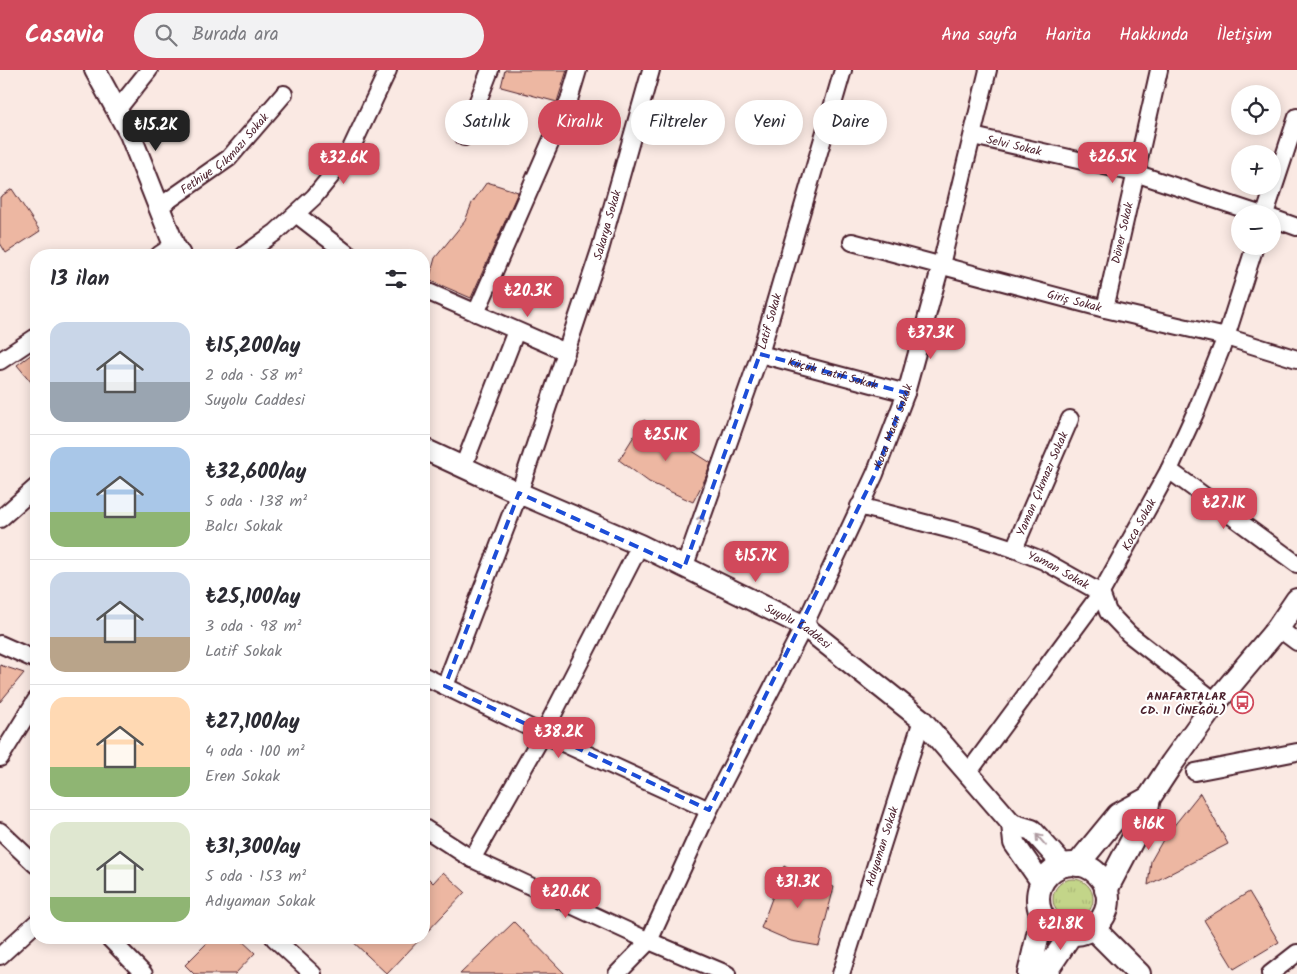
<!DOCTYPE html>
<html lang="tr">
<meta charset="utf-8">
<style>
:root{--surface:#fff;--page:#f2f2f3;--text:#2b2b33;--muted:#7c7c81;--line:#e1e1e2;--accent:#d1495b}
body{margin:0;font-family:Kalam,sans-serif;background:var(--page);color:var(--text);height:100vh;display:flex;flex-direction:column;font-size:19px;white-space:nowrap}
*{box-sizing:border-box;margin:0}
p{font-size:16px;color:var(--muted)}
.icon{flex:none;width:28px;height:28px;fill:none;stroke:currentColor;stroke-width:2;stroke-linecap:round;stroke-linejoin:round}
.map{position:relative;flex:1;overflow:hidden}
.side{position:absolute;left:30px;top:179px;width:400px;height:695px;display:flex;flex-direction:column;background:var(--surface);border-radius:20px;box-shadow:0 2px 12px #0003}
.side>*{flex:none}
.hud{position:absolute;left:445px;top:30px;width:475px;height:45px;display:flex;gap:10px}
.controls{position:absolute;left:1231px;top:15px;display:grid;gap:10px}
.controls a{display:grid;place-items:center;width:50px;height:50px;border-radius:50%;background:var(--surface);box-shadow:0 2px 12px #0003;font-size:25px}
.price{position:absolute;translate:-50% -42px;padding:0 11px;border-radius:10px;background:var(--accent);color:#fff;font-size:16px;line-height:32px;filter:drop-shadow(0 1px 2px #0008)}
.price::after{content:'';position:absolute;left:50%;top:30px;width:15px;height:11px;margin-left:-8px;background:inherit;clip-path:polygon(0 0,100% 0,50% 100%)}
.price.on{background:#222;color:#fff}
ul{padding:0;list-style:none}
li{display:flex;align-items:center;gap:15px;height:125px;padding:0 20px}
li+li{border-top:1px solid var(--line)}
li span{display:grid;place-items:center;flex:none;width:140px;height:100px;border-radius:15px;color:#555}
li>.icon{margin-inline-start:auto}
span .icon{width:60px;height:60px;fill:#fffc;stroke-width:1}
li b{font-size:21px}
h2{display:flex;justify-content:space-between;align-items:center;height:60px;padding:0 20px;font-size:21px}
.chip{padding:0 18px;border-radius:22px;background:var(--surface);box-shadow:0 2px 12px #0003;font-size:18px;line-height:45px}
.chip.on{background:var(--accent);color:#fff}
header{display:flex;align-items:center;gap:30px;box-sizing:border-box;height:70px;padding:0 25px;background:var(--accent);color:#fff}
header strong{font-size:24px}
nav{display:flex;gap:28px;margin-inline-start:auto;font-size:18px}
.search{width:350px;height:45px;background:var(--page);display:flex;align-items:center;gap:12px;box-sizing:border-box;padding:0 18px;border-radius:28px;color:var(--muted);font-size:19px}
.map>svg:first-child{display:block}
.grass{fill:url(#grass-tufts);stroke:#867a5a}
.building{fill:#edb7a2;stroke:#4a1f2b}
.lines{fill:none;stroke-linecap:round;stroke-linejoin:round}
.minor-casing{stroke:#4a1f2b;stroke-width:20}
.tertiary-casing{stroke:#4a1f2b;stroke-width:24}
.secondary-casing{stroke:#4a1f2b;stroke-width:26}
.minor{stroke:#fff;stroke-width:16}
.tertiary{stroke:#fff;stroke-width:20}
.secondary{stroke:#fff;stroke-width:22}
.oneway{stroke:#ae9aa0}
.marked{fill:none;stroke:#1d4ed8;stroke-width:4;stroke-dasharray:10 6;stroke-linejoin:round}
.labels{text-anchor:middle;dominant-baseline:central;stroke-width:4;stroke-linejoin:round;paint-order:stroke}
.street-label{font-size:12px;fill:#4a1f2b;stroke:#fff}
.poi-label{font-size:12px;font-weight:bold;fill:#4a1f2b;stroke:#fff;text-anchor:end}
</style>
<header>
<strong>Casavia</strong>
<div class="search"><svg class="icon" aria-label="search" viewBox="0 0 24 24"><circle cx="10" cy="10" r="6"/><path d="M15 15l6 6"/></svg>Burada ara</div>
<nav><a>Ana sayfa</a><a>Harita</a><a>Hakkında</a><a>İletişim</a></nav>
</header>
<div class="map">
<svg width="1297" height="904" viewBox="0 0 1297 904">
<defs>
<pattern id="grass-tufts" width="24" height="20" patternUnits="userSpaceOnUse" patternTransform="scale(1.25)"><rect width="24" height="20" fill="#c3d589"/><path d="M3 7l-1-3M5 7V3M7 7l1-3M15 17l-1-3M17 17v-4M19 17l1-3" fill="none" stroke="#a9b676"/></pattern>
</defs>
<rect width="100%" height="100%" fill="#fae9e3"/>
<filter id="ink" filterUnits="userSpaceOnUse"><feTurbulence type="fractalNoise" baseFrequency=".02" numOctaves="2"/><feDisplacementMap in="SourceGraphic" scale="10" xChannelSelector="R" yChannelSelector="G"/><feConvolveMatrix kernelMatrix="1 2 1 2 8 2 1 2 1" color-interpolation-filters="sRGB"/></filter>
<g filter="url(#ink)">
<circle class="grass" cx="1073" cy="829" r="20"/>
<g class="building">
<polygon points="505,0 567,0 557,32 501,17"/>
<polygon points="487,112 518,122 471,228 429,210 435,188 465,151 472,133"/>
<polygon points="12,119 40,161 6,183 0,173 0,127"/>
<polygon points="36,281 36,318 17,295"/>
<polygon points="644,350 711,393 705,409 693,432 649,412 619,390"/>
<polygon points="0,595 24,603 0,632"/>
<polygon points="1200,723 1228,774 1148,815 1151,791 1164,768"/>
<polygon points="784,796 805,808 834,817 819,876 791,871 761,858"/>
<polygon points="443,802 465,822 424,865 424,804 433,813"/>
<polygon points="1249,822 1279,872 1234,899 1204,850"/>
<polygon points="514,852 565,904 460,904"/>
<polygon points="212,868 239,868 255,883 235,904 194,904 185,895"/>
<polygon points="349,868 421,868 387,904"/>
</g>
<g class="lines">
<defs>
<g id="minor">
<polyline points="117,40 149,0"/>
<path id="s1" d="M973,66L1135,103L1259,144"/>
<polyline points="464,67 490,0"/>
<path id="s2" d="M159,137L229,88L284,24"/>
<polyline points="296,144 349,185"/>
<polyline points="1265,144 1297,47"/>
<polyline points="1272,148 1297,157"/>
<path id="s3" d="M852,172L1105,239L1226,267L1297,289"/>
<polyline points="159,185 174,175"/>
<polyline points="244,185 276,162 314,127 348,85 388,0"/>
<polyline points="424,220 566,282"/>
<path id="s4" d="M1105,239L1159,0"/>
<polyline points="476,243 569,30 578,0"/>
<path id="s5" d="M760,284L906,323"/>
<polyline points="0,291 36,267"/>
<polyline points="463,397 516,261"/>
<polyline points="1169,400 1297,494"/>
<path id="s6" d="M859,436L971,465L1014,479L1044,491L1101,523L1108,542L1129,564L1216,632"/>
<polyline points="0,449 36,417"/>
<path id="s7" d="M1014,479L1070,349"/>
<path id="s8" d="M684,498L760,284L843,0"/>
<polyline points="1278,558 1297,572"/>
<polyline points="0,574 36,590"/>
<polyline points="424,606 543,664 709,740"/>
<path id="s9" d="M445,616L519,423L600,180L651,0"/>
<polyline points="0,688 36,630"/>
<polyline points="1195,702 1297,682"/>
<path id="s10" d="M968,703L1101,523L1169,400L1197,339L1226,267L1255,176"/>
<polyline points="424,758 472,789 649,871 727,904"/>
<polyline points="0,761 36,795"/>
<polyline points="472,789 543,664 640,475"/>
<polyline points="109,868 144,904"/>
<polyline points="274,868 313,904"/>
<polyline points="0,886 36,853"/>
<path id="s11" d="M617,904L649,871L709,740L804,556L875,404L906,323L941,195L988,0"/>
<path id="s12" d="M841,904L922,650"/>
<polyline points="1270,904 1297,883"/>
</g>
<g id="tertiary">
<polyline points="95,0 130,64 174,175 180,185"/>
<path id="s13" d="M424,379L519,423L640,475L804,556L922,650L1012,754"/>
<polyline points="1012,754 1032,760 1064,796"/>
<polyline points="1012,754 1014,773 1042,813"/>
</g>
<g id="secondary">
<circle cx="1073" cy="829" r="35"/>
<polyline points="1077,795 1118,745 1149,728"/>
<polyline points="1106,820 1146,744 1149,728 1172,693 1216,632 1278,558 1297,530"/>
<polyline points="1093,858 1139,904"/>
<polyline points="1029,904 1042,847"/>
<polyline points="1044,904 1071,864"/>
</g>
</defs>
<use href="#minor" class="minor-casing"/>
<use href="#tertiary" class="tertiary-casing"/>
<use href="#secondary" class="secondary-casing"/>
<use href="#minor" class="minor"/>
<use href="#tertiary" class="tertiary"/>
<use href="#secondary" class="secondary"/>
</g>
<defs><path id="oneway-shaft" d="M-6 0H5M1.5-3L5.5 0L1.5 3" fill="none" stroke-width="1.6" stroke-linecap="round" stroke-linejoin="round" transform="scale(1.25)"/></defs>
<g class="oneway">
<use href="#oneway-shaft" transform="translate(700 452) rotate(-70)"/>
<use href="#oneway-shaft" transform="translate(1041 770) rotate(-131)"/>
</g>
</g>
<path class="marked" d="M760,284L906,323L875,404L709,740L445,616L519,423L684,498Z"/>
<defs>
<symbol id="bus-ring" viewBox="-11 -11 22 22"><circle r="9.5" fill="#fff" stroke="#d1495b" stroke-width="1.5"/><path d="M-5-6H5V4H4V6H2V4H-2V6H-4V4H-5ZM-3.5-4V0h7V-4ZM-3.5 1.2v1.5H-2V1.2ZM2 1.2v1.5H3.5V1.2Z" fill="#d1495b"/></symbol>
</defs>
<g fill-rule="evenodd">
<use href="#bus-ring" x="1230" y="620" width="25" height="25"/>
</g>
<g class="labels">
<g class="street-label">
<text stroke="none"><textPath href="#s1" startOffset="42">Selvi Sokak</textPath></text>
<text stroke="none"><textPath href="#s2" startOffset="85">Fethiye Çıkmazı Sokak</textPath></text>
<text stroke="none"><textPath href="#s9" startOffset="489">Sakarya Sokak</textPath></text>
<text stroke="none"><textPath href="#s4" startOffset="78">Döner Sokak</textPath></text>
<text stroke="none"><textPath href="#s3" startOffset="230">Giriş Sokak</textPath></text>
<text stroke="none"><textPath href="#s8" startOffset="261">Latif Sokak</textPath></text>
<text stroke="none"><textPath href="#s5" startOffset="75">Küçük Latif Sokak</textPath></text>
<text stroke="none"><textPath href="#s11" startOffset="616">Koca Macir Sokak</textPath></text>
<text stroke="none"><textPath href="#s7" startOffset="71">Yaman Çıkmazı Sokak</textPath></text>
<text stroke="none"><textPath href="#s10" startOffset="302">Koca Sokak</textPath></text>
<text stroke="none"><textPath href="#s6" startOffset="210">Yaman Sokak</textPath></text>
<text stroke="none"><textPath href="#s13" startOffset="414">Suyolu Caddesi</textPath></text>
<text stroke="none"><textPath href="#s12" startOffset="134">Adıyaman Sokak</textPath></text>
</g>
<g class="poi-label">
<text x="1226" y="626">ANAFARTALAR<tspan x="1226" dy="14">CD. 11 (İNEGÖL)</tspan></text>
</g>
</g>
</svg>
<div class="controls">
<a><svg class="icon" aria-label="locate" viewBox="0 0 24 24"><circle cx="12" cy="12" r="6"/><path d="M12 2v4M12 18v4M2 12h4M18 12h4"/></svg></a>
<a>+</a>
<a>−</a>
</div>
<b class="price on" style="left:156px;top:82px">₺15.2K</b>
<b class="price" style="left:1113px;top:114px">₺26.5K</b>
<b class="price" style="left:344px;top:115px">₺32.6K</b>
<b class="price" style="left:528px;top:248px">₺20.3K</b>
<b class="price" style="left:931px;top:290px">₺37.3K</b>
<b class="price" style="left:666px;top:392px">₺25.1K</b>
<b class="price" style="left:1224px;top:460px">₺27.1K</b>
<b class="price" style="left:756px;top:513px">₺15.7K</b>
<b class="price" style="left:559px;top:689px">₺38.2K</b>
<b class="price" style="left:1149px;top:781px">₺16K</b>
<b class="price" style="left:798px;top:839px">₺31.3K</b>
<b class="price" style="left:566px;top:849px">₺20.6K</b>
<b class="price" style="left:1061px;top:881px">₺21.8K</b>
<div class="hud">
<a class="chip">Satılık</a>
<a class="chip on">Kiralık</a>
<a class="chip">Filtreler</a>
<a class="chip">Yeni</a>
<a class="chip">Daire</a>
</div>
<section class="side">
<h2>13 ilan<svg class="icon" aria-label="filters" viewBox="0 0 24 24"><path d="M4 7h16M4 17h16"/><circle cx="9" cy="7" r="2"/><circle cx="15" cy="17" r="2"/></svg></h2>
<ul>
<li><span style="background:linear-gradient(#c9d6e8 60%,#9aa5b1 0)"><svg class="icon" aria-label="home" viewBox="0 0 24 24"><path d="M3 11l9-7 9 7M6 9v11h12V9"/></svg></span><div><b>₺15,200/ay</b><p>2 oda · 58 m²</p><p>Suyolu Caddesi</p></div></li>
<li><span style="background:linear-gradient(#a9c7e8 65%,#8fb573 0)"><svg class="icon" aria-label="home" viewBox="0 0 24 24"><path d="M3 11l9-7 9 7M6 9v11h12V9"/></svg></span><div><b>₺32,600/ay</b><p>5 oda · 138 m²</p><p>Balcı Sokak</p></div></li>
<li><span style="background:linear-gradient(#c9d6e8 65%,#b9a48a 0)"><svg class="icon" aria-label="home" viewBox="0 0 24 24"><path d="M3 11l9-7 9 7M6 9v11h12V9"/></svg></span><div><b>₺25,100/ay</b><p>3 oda · 98 m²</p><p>Latif Sokak</p></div></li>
<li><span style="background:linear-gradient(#ffd9b3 70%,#8fb573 0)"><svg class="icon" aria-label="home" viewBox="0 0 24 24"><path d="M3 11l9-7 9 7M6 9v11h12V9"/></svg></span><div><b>₺27,100/ay</b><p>4 oda · 100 m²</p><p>Eren Sokak</p></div></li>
<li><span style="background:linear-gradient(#dfe7d0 75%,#8fb573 0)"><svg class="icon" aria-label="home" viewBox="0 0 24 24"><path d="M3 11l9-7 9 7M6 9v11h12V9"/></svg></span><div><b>₺31,300/ay</b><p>5 oda · 153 m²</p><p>Adıyaman Sokak</p></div></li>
</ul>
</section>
</div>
